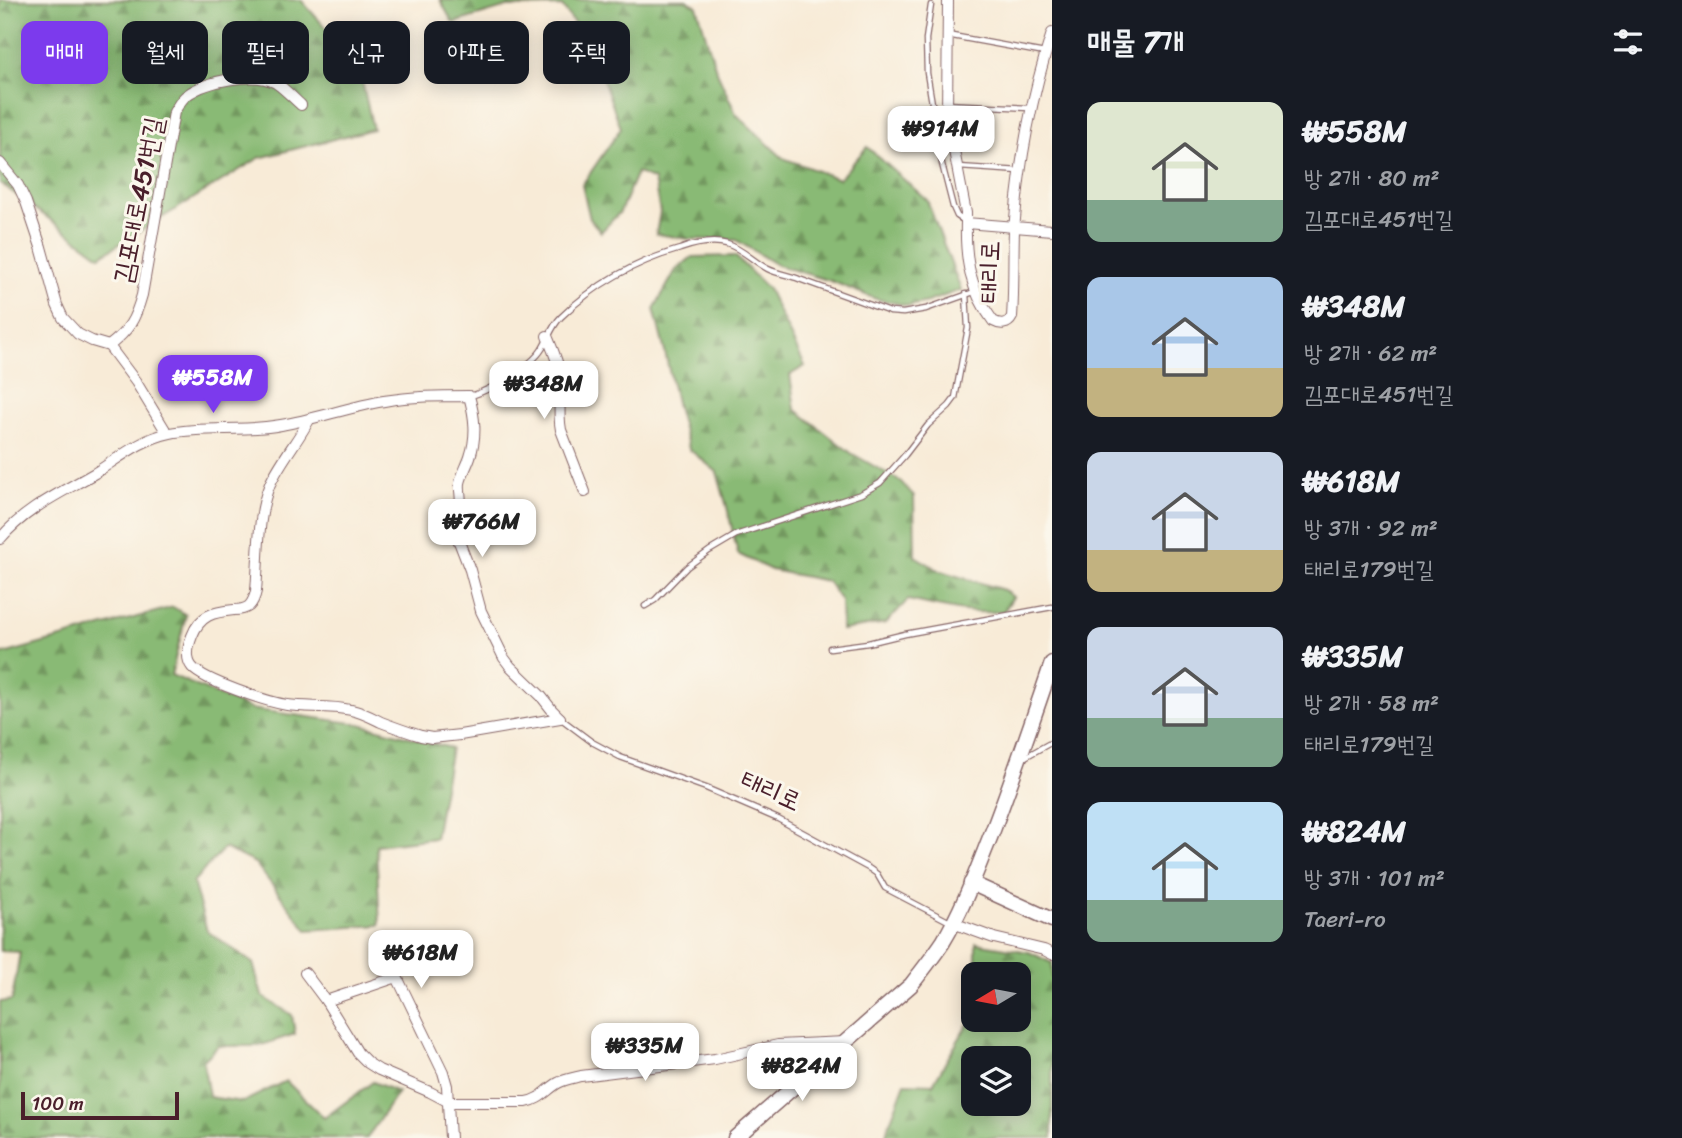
<!DOCTYPE html>
<html lang="ko">
<meta charset="utf-8">
<style>
:root{--surface:#171b24;--page:#20242c;--text:#f1f3f6;--muted:#9ea1a6;--accent:#7c3aed}
body{margin:0;font-family:Sriracha,"Poor Story",sans-serif;background:var(--page);color:var(--text);height:100vh;display:flex;flex-direction:column;font-size:26px;white-space:nowrap}
*{box-sizing:border-box;margin:0}
p{font-size:23px;color:var(--muted)}
.icon{flex:none;width:38px;height:38px;fill:none;stroke:currentColor;stroke-width:2;stroke-linecap:round;stroke-linejoin:round}
.map{position:relative;flex:1;overflow:hidden}
.details{display:flex;flex-direction:column;background:var(--surface);width:630px}
.details>*{flex:none}
.top-card{position:absolute;left:21px;top:21px;width:665px;height:63px;display:flex;gap:14px}
.needle{width:46px;rotate:260deg}
.tools{position:absolute;left:961px;top:962px;display:grid;gap:14px}
.tools a{display:grid;place-items:center;width:70px;height:70px;border-radius:14px;background:var(--surface);box-shadow:0 4px 18px #0003;font-size:35px}
.scale{position:absolute;left:21px;bottom:18px;width:158px;box-sizing:border-box;padding-left:7px;border:4px solid #4a1f2b;border-top:0;font-size:19px;line-height:24px;white-space:nowrap;color:#4a1f2b;-webkit-text-stroke:5px #fbf7ec;paint-order:stroke}
.price{position:absolute;translate:-50% -60px;padding:0 16px;border-radius:14px;background:#fff;color:#222;font-size:23px;line-height:46px;filter:drop-shadow(0 2px 4px #0008)}
.price::after{content:'';position:absolute;left:50%;top:42px;width:21px;height:16px;margin-left:-10px;background:inherit;clip-path:polygon(0 0,100% 0,50% 100%)}
.price.active{background:var(--accent);color:#fff}
ul{padding:0;list-style:none}
li{display:flex;align-items:center;gap:21px;height:175px;padding:0 35px}
li span{display:grid;place-items:center;flex:none;width:196px;height:140px;border-radius:14px;color:#555}
li>.icon{margin-inline-start:auto}
span .icon{width:84px;height:84px;fill:#fffc;stroke-width:1}
li b{font-size:30px}
h2{display:flex;justify-content:space-between;align-items:center;height:84px;padding:0 35px;font-size:30px}
.tag{padding:0 24px;border-radius:14px;background:var(--surface);box-shadow:0 4px 18px #0003;font-size:24px;line-height:63px}
.tag.active{background:var(--accent);color:#fff}
main{display:flex;flex:1;min-height:0}
.map>svg:first-child{display:block}
.forest{fill:url(#forest-firs);stroke:#6a6c50;stroke-width:2;fill-rule:evenodd}
.lines{fill:none;stroke-linecap:round;stroke-linejoin:round}
.lane-casing{stroke:#876667;stroke-width:7}
.street-casing{stroke:#876667;stroke-width:12}
.secondary-casing{stroke:#876667;stroke-width:17}
.lane{stroke:#fff;stroke-width:4.5}
.street{stroke:#fff;stroke-width:10}
.secondary{stroke:#fff;stroke-width:14}
.labels{text-anchor:middle;dominant-baseline:central;stroke-width:6;stroke-linejoin:round;paint-order:stroke}
.street-label{font-size:26px;fill:#4a1f2b;stroke:#fbf7ec}
</style>
<main>
<div class="map">
<svg width="1052" height="1138" viewBox="0 0 1052 1138">
<defs>
<pattern id="forest-firs" width="22" height="20" patternUnits="userSpaceOnUse" patternTransform="scale(1.75)"><rect width="22" height="20" fill="#89ba74"/><path d="M5 1l3.5 6h-7zM16 11l3.5 6h-7z" fill="#72975f"/></pattern>
</defs>
<rect width="100%" height="100%" fill="#fbf7ec"/>
<filter id="ink" filterUnits="userSpaceOnUse"><feTurbulence type="fractalNoise" baseFrequency=".0143" numOctaves="2"/><feDisplacementMap in="SourceGraphic" scale="14" xChannelSelector="R" yChannelSelector="G"/><feConvolveMatrix kernelMatrix="1 2 1 2 8 2 1 2 1" color-interpolation-filters="sRGB"/></filter>
<filter id="wash" filterUnits="userSpaceOnUse"><feTurbulence type="fractalNoise" baseFrequency=".00686" numOctaves="4" result="noise"/><feDisplacementMap in="SourceGraphic" scale="28" xChannelSelector="R" yChannelSelector="G"/><feGaussianBlur stdDeviation="1.57" result="paint"/><feColorMatrix in="noise" values="0 0 0 0 0 0 0 0 0 0 0 0 0 0 0 0 0 1.4 0 .05"/><feComposite in="paint" operator="in"/></filter>
<g filter="url(#wash)">
<rect width="100%" height="100%" fill="#f8ebd7"/>
<g class="forest">
<polygon points="0,0 301,0 358,64 373,129 259,158 100,256 0,183"/>
<polygon points="440,0 686,0 697,6 716,70 736,114 783,158 839,179 867,147 927,200 961,290 927,302 909,306 876,299 831,281 777,265 736,240 689,239 656,234 660,212 654,180 637,172 620,212 601,232 590,219 582,185 621,128 591,48 562,6 507,7 453,23"/>
<path d="M735,256L768,289L805,366L790,375L795,409L851,453L900,481L914,496L915,556L940,571L1004,590L1013,597L1004,611C973,616 939,606 908,600L886,623L842,630L841,601L827,581L771,570L738,554L727,507L717,472L689,449L677,407L665,352L654,309L676,270L692,257Z"/>
<polygon points="173,607 186,615 171,675 250,709 360,724 451,748 435,838 376,845 380,925 307,930 255,863 224,848 193,882 207,931 253,963 262,996 292,1015 295,1034 259,1046 218,1046 203,1061 209,1097 243,1102 286,1081 324,1118 373,1082 398,1092 367,1138 0,1138 0,1002 12,1000 20,952 0,951 0,655"/>
<path d="M976,943L1029,952L1052,963V1138H886L887,1130L905,1083L933,1084L973,1015V1020H1018V975H976ZM973,1059H1018V1104H973Z"/>
</g>
</g>
<g filter="url(#ink)">
<g class="lines">
<defs>
<g id="lane">
<polyline points="931,5 926,39 927,73 942,164 953,207 957,216 966,222"/>
<polyline points="947,35 1045,53"/>
<polyline points="947,104 1029,108"/>
<polyline points="959,167 1020,171"/>
<path d="M471,396C490,390 531,367 542,349C549,338 551,327 561,317C594,285 635,262 680,249C694,244 712,240 727,244C743,249 754,262 768,269C778,274 789,275 799,279C829,290 859,301 890,312L903,313L926,309L974,292"/>
<polyline points="645,606 655,600 687,567 709,551 736,535 861,494 880,483 905,455 928,425 949,406 955,398 968,328 966,294"/>
<polyline points="830,648 868,643 905,634 1052,607"/>
<polyline points="560,718 592,742 620,757 706,788 778,819 870,869 877,874 885,888 952,923"/>
<polyline points="1025,757 1052,742"/>
</g>
<g id="street">
<polyline points="948,0 947,114 966,213 966,223 1052,230"/>
<polyline points="0,163 18,185 26,202 41,247 57,305 63,318 78,334 92,341 109,346 136,382 167,433"/>
<path d="M966,223C965,260 970,290 993,321C1000,325 1008,325 1012,317C1014,289 1013,259 1014,230C1019,164 1031,97 1052,33"/>
<path d="M547,336C552,348 558,361 560,374C562,392 557,411 561,430L585,492"/>
<path d="M109,346C129,330 135,320 142,295L174,112C178,106 181,99 187,95C206,81 255,71 276,83C285,89 293,98 301,105"/>
<path d="M309,420C297,442 280,462 270,484C257,514 259,558 256,591C255,596 253,602 249,606C245,609 239,610 234,610C213,612 200,615 192,636C188,646 185,658 192,667C204,681 268,702 287,705C308,708 330,705 351,710C362,712 371,717 381,722C394,727 408,732 421,736L432,738L460,735L560,718"/>
<path d="M0,539C26,508 61,493 95,473C119,458 141,439 170,433C206,426 244,432 281,425C316,419 349,407 384,401C412,396 440,396 469,396C475,417 477,436 470,457C467,466 462,474 460,483C459,491 462,498 460,505C458,513 453,517 453,526L470,570L481,611L504,658L510,666L541,696L552,710L560,718"/>
<polyline points="953,923 994,938 1044,950 1052,954"/>
<path d="M305,973L326,1001L358,1053L368,1063L379,1070L430,1092L449,1102H526C540,1100 546,1090 558,1083C565,1079 573,1078 581,1076L715,1059L778,1045L846,1042"/>
<polyline points="326,1001 397,977 443,1072 447,1086 450,1138"/>
</g>
<g id="secondary">
<polyline points="971,883 1052,920"/>
<path d="M735,1138L911,985C922,971 933,957 943,942C964,907 978,867 993,830C1014,775 1033,719 1052,663"/>
</g>
</defs>
<use href="#lane" class="lane-casing"/>
<use href="#street" class="street-casing"/>
<use href="#secondary" class="secondary-casing"/>
<use href="#lane" class="lane"/>
<use href="#street" class="street"/>
<use href="#secondary" class="secondary"/>
</g>
</g>
<g class="labels">
<g class="street-label">
<text transform="translate(138 200) rotate(-79)">김포대로451번길</text>
<text transform="translate(989 272) rotate(-88)">태리로</text>
<text transform="translate(771 790) rotate(24)">태리로</text>
</g>
</g>
</svg>
<div class="tools">
<a><svg class="needle" viewBox="-14 -14 28 28"><path d="M0-13l5 13h-10z" fill="#e53935"/><path d="M0 13l5-13h-10z" fill="#9ea1a6"/></svg></a>
<a><svg class="icon" aria-label="layers" viewBox="0 0 24 24"><path d="M12 4l9 5-9 5-9-5zM3 14l9 5 9-5"/></svg></a>
</div>
<div class="scale">100 m</div>
<b class="price" style="left:941px;top:166px">₩914M</b>
<b class="price active" style="left:213px;top:415px">₩558M</b>
<b class="price" style="left:544px;top:421px">₩348M</b>
<b class="price" style="left:482px;top:559px">₩766M</b>
<b class="price" style="left:421px;top:990px">₩618M</b>
<b class="price" style="left:645px;top:1083px">₩335M</b>
<b class="price" style="left:802px;top:1103px">₩824M</b>
<div class="top-card">
<a class="tag active">매매</a>
<a class="tag">월세</a>
<a class="tag">필터</a>
<a class="tag">신규</a>
<a class="tag">아파트</a>
<a class="tag">주택</a>
</div>
</div>
<section class="details">
<h2>매물 7개<svg class="icon" aria-label="filters" viewBox="0 0 24 24"><path d="M4 7h16M4 17h16"/><circle cx="9" cy="7" r="2"/><circle cx="15" cy="17" r="2"/></svg></h2>
<ul>
<li><span style="background:linear-gradient(#dfe7d0 70%,#7fa58c 0)"><svg class="icon" aria-label="home" viewBox="0 0 24 24"><path d="M3 11l9-7 9 7M6 9v11h12V9"/></svg></span><div><b>₩558M</b><p>방 2개 · 80 m²</p><p>김포대로451번길</p></div></li>
<li><span style="background:linear-gradient(#a9c7e8 65%,#c2b280 0)"><svg class="icon" aria-label="home" viewBox="0 0 24 24"><path d="M3 11l9-7 9 7M6 9v11h12V9"/></svg></span><div><b>₩348M</b><p>방 2개 · 62 m²</p><p>김포대로451번길</p></div></li>
<li><span style="background:linear-gradient(#c9d6e8 70%,#c2b280 0)"><svg class="icon" aria-label="home" viewBox="0 0 24 24"><path d="M3 11l9-7 9 7M6 9v11h12V9"/></svg></span><div><b>₩618M</b><p>방 3개 · 92 m²</p><p>태리로179번길</p></div></li>
<li><span style="background:linear-gradient(#c9d6e8 65%,#7fa58c 0)"><svg class="icon" aria-label="home" viewBox="0 0 24 24"><path d="M3 11l9-7 9 7M6 9v11h12V9"/></svg></span><div><b>₩335M</b><p>방 2개 · 58 m²</p><p>태리로179번길</p></div></li>
<li><span style="background:linear-gradient(#bfe0f5 70%,#7fa58c 0)"><svg class="icon" aria-label="home" viewBox="0 0 24 24"><path d="M3 11l9-7 9 7M6 9v11h12V9"/></svg></span><div><b>₩824M</b><p>방 3개 · 101 m²</p><p>Taeri-ro</p></div></li>
</ul>
</section>
</main>
